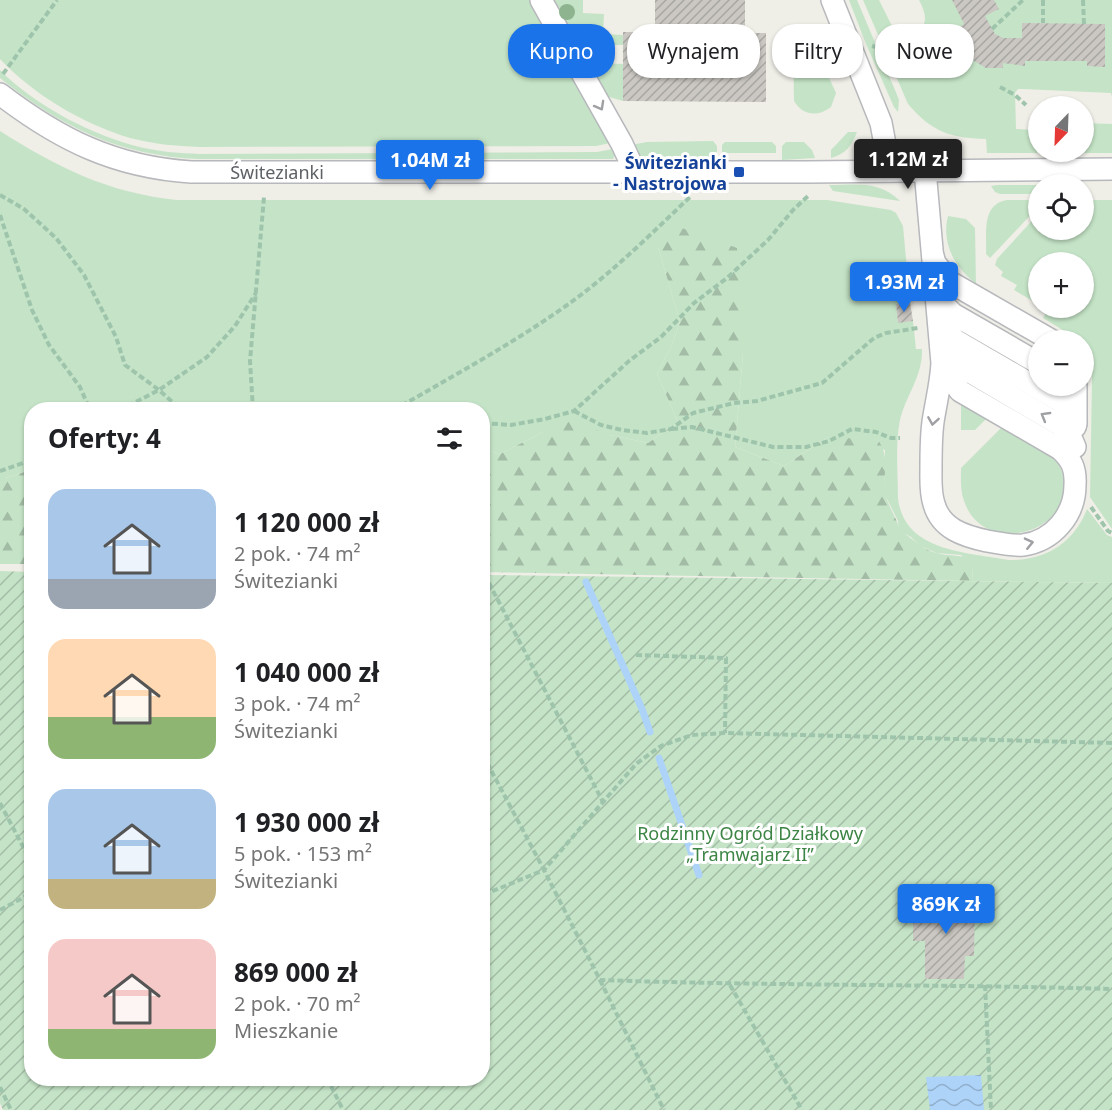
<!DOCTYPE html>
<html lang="pl">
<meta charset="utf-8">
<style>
:root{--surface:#fff;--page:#f6f6f6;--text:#202124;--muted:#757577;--accent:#1a73e8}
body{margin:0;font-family:"Noto Sans",sans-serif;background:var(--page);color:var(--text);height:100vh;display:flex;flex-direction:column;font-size:22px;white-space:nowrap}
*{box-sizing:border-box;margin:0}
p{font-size:20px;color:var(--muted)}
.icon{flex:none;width:33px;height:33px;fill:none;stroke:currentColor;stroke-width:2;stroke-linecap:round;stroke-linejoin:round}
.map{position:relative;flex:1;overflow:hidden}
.side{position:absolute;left:24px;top:402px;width:466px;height:684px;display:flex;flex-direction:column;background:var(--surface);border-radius:24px;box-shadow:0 2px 4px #0004}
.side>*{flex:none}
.top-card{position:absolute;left:508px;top:24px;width:513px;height:54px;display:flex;gap:12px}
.needle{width:39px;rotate:203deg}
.controls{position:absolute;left:1028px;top:96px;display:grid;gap:12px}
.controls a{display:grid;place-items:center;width:66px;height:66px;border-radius:50%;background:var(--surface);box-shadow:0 2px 4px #0004;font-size:30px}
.price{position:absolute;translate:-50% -51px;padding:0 14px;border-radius:6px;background:var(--accent);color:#fff;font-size:20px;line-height:39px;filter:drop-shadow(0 2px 3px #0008)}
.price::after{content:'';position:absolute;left:50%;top:36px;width:18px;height:14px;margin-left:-9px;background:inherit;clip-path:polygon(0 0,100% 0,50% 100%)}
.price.selected{background:#222;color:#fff}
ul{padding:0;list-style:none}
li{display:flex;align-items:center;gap:18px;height:150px;padding:0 24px}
li span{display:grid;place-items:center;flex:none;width:168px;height:120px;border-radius:18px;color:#555}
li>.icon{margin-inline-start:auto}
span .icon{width:72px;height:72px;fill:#fffc;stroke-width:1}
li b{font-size:26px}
h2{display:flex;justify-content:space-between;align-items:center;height:72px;padding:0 24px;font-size:26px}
.chip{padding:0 21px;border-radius:24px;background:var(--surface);box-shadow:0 2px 4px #0004;font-size:21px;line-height:54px}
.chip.selected{background:var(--accent);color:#fff}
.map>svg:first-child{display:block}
.grass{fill:#c5e4c7}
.forest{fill:url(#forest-firs)}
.garden{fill:url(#garden-furrows)}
.water{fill:url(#water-waves)}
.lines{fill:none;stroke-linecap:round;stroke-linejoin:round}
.stream{stroke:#add3f8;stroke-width:7}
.building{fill:url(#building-hatch)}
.minor-casing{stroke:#b7b8bc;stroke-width:24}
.path{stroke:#9ec5ac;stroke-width:4;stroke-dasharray:6 3;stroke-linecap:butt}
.minor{stroke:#fff;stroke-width:21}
.tree{fill:#8db48e}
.oneway{stroke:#9ea0a3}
.transit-dot{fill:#1a4fb4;stroke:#fff;stroke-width:2}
.labels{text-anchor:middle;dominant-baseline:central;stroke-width:6;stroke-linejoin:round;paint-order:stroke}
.transit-label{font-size:18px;font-weight:bold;fill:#164399;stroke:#fff;text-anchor:end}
.street-label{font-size:18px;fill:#5e6165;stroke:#fff}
.park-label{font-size:18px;fill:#3d8545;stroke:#fff}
</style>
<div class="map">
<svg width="1112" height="1110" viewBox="0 0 1112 1110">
<defs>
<pattern id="forest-firs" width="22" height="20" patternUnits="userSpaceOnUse" patternTransform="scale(1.5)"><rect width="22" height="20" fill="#c5e4c7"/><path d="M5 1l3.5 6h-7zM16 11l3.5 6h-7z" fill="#a3bca5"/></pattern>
<pattern id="garden-furrows" width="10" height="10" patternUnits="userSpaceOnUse" patternTransform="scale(1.5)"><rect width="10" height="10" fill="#c5e4c7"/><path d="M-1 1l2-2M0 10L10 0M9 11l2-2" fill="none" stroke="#a3bca5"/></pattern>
<pattern id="water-waves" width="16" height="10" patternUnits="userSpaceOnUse" patternTransform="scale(1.5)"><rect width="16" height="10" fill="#add3f8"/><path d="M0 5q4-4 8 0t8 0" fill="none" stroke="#90afcc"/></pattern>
<pattern id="building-hatch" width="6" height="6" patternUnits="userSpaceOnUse" patternTransform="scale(1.5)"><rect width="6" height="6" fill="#cbc8c3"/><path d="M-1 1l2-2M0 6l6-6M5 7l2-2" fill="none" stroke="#a8a6a2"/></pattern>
</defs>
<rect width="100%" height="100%" fill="#efeee7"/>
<g class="grass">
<path d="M0,0H533L615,142L596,146L199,147C176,146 153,144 130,138C83,124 34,95 0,59Z"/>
<polygon points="553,0 583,0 583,13 604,14 603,34 623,35 623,45 586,45 580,48"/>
<polygon points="849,0 857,0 895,90 899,100 898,112 894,107 866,44"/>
<path d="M863,0H879L893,28L907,35C929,30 928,17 919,0H1112V97L1111,93L1023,89H1018L1015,93L1016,129L1038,130V152H1083V123L1112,124V153H987L986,139C950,138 932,132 908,104Z"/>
<path d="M800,35H806L811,38L836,93L831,107C818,117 803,116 794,101L793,42Z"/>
<polygon points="596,63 623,64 623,101 606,96 590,68"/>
<path d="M0,70C35,106 95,137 144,148C162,152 181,153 199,154L597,152L618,148L613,159H199C120,156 61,127 0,78Z"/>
<path d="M0,131C57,167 108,193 177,200H827L891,210L896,213L903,226L910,302L896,304L898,322L913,321L916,349H922C923,376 906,395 900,420C895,445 898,473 898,499C905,552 967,552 1008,560C1045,561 1074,543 1087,509L1107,535L1112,537V583L972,581L973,568L961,555L937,553L920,546L911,537L899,531L898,521L884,493L885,450L828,437L784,466L735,447L743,354L658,247L680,322L672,345L657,374L678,422L648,443L610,435L543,432L500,454L483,449V410H32L31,470L5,478H0Z"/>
<path d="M848,132H857C852,145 846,154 831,158V150Z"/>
<polygon points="713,141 717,146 717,159 640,159 631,145 647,142"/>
<polygon points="725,142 772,142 776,146 776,153 722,153 722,145"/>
<polygon points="786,142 804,142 812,150 815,158 782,160 782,146"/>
<path d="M829,185C856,185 879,180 900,201L833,191Z"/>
<polygon points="997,185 1038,185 1038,194 1000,194 995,192 991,186"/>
<path d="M1007,200H1038V207L990,258L986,254C987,234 981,204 1007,200Z"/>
<path d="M1083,200H1112V529L1090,497L1092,379C1091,365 1083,353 1083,340H1077L1066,332L1043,318L1048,310L1043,308H1083V262H1038V304L1014,290L1017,285L1001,276L1003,272L995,265L997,259L1038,214V230H1083Z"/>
<path d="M948,216L966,219L975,228L976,284C955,267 941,244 948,216Z"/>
<polygon points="961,398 990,415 975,430 961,430"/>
<path d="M1005,424L1055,458C1098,524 986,566 964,501C960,490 961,479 961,468Z"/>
</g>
<g class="forest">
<path d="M679,227L737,248L743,354L735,447L784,466L828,437L878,440C890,457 883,471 885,491C886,504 897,517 900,531C913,538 922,550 937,553C948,556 959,555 971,558L973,568L972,581L483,572V449L500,454L543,432L571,421L610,435L648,443L678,422L657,374L672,345L680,322L658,247Z"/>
<polygon points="31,470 31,564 0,564 0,478 5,478"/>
</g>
<polygon class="garden" points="0,571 31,572 32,1078 483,1078 483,575 1112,583 1112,1110 3,1110 0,1103"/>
<polygon class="water" points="981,1075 984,1110 930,1110 926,1077"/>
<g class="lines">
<g class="stream">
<polyline points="586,582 642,709 650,732"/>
<polyline points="659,758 699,875"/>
</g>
</g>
<g class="building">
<polygon points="655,0 745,0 745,33 766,33 766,102 623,101 623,32 655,32"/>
<polygon points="952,0 994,0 999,9 985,16 995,34 1003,38 1022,38 1022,23 1105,24 1105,67 1087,66 1087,61 1025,61 1025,66 1003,63 1003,68 986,68 974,61 967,46 972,44 960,27 964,24"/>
<polygon points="910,302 913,321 898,323 896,304"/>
<polygon points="934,895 975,896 974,956 965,956 964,979 925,979 925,941 913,941 913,907 934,907"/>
</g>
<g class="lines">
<defs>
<g id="minor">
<polyline points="541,0 622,144 635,172"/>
<polyline points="832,0 881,123 890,171"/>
<path d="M0,94C60,140 115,167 191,172H808L1112,169"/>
<path d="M925,170L942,363C941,383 936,402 933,422C931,437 931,452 931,467C931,479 930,492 934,504C941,529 964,536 987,541C999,543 1011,546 1023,545C1053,541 1075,515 1075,485C1076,469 1072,460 1060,449L960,391L946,372L942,363"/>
<polyline points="933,256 935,263 950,282 1051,340"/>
<polyline points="937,292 946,307 953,314 1038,363"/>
<path d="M939,315L948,332L955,340L1060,401C1069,409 1073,415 1075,427"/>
<polyline points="942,344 950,357 958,365 1060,425 1069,433 1075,447"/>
<polyline points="1076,424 1076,386"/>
</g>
</defs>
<use href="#minor" class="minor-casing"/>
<g class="path">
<polyline points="1043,0 1043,23"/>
<polyline points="1083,0 1084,24"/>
<polyline points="992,29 1023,0"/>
<polyline points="872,46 884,49 925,36 961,52 970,40"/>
<polyline points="3,74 57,0"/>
<polyline points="1000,87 1015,95 1026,105"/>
<polyline points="0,195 24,209 56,238 84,275 116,337 125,365 159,390 181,410"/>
<polyline points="0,215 32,310 49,345 80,387 90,410"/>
<polyline points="120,410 159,390 207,357 235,326 256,293"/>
<polyline points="253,410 250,361 264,197"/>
<path d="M394,410C453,376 514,343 570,303C613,272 652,233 690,197"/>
<polyline points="574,411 601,425 622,430 647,433 671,429 693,413 734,403 757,401 822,383 874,338 886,333 918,328"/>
<polyline points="483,423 511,425 545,419 574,411 629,361 661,337 694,303 727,278 768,240 793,210 808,196"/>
<polyline points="672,429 692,427 773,447 806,447 829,441 852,429 876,432 891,438 900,438"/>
<polyline points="0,471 32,460"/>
<polyline points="1091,507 1108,531 1112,533"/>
<polyline points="489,583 603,802"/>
<polyline points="636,655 726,658 725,733"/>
<path d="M1112,743L725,733L692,735L661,746L636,764L544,870L600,980C771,986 941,984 1112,989"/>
<polyline points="483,755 544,870 483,895"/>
<polyline points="0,803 32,864"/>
<polyline points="0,910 32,893"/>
<polyline points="600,980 664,1110"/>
<polyline points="730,985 802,1110"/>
<polyline points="985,985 991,1110"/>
<polyline points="327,1078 343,1110"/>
<polyline points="0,1087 11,1110"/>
</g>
<use href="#minor" class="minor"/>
</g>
<circle class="tree" cx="567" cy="12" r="8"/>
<defs><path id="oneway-chevron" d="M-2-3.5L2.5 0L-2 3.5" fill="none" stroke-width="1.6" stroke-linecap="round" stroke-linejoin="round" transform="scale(1.5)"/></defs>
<g class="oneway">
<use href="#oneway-chevron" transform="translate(600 106) rotate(61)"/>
<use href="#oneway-chevron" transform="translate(1045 416) rotate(-150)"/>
<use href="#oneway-chevron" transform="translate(933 421) rotate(99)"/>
<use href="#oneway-chevron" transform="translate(1029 543) rotate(-13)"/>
</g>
<rect class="transit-dot" x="733" y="166" width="12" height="12" rx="3"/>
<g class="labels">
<g class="transit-label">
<text x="727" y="162">Świtezianki<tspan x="727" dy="21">- Nastrojowa</tspan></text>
</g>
<g class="street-label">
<text x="277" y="172">Świtezianki</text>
</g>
<g class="park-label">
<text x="750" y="833">Rodzinny Ogród Działkowy<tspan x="750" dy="21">„Tramwajarz II”</tspan></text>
</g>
</g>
</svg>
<div class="controls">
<a><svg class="needle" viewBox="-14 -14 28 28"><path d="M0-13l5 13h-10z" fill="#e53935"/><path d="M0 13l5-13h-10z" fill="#757577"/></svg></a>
<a><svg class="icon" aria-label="locate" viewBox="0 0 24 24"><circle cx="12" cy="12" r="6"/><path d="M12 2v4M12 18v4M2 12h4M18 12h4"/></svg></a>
<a>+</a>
<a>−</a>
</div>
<b class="price selected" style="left:908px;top:190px">1.12M zł</b>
<b class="price" style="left:430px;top:191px">1.04M zł</b>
<b class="price" style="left:904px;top:313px">1.93M zł</b>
<b class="price" style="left:946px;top:935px">869K zł</b>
<div class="top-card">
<a class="chip selected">Kupno</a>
<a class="chip">Wynajem</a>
<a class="chip">Filtry</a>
<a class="chip">Nowe</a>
</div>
<section class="side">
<h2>Oferty: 4<svg class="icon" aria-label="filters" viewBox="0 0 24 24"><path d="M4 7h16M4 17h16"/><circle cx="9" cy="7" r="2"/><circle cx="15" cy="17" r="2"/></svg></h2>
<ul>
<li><span style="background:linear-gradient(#a9c7e8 75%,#9aa5b1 0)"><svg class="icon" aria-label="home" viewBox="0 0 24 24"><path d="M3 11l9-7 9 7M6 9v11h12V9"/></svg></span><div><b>1 120 000 zł</b><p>2 pok. · 74 m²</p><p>Świtezianki</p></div></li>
<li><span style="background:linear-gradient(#ffd9b3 65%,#8fb573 0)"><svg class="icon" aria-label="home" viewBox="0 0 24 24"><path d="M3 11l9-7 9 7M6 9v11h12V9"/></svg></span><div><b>1 040 000 zł</b><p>3 pok. · 74 m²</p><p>Świtezianki</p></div></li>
<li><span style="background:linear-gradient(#a9c7e8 75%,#c2b280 0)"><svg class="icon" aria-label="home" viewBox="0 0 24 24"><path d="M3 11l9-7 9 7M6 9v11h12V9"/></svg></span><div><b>1 930 000 zł</b><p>5 pok. · 153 m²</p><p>Świtezianki</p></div></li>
<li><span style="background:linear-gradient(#f6c9c9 75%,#8fb573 0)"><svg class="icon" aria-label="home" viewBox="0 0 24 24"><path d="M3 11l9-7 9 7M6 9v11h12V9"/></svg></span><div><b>869 000 zł</b><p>2 pok. · 70 m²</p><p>Mieszkanie</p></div></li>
</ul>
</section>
</div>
